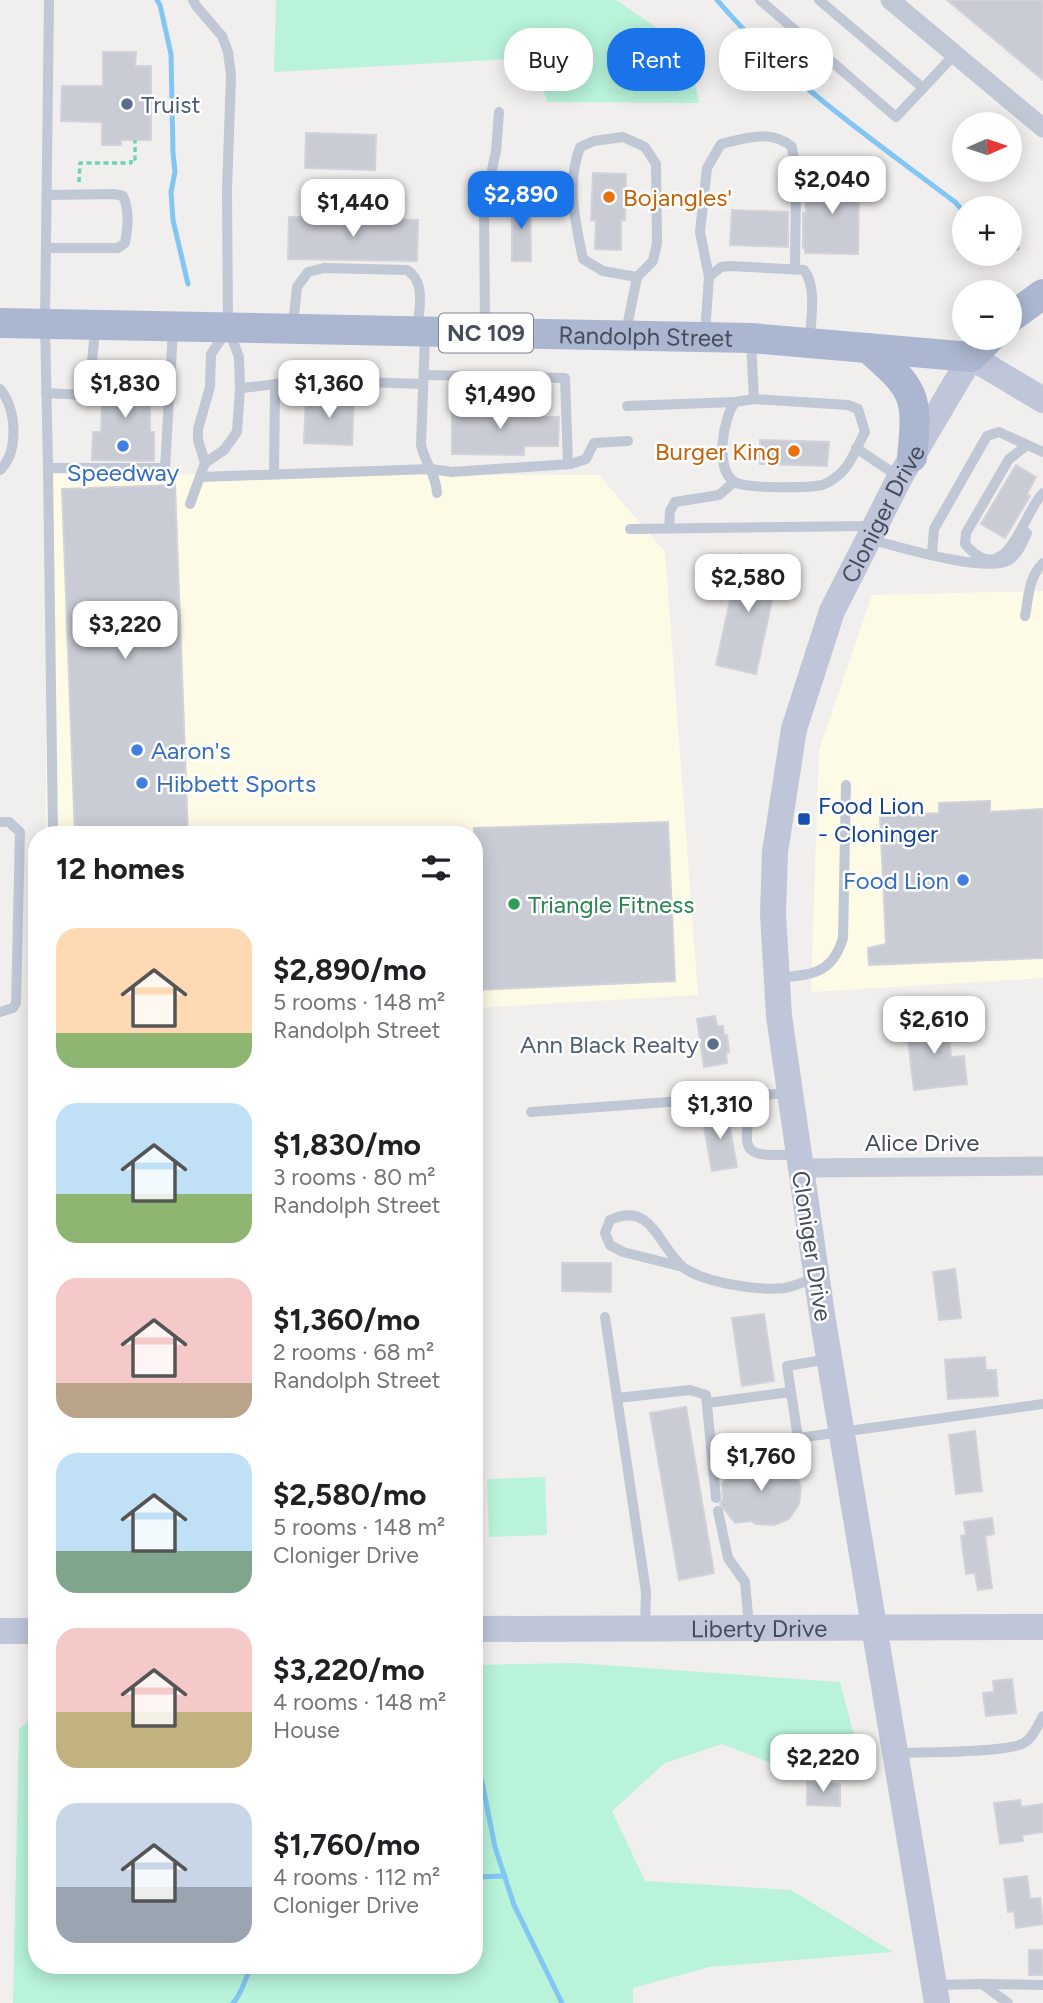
<!DOCTYPE html>
<meta charset="utf-8">
<style>
:root{--surface:#fff;--page:#f6f6f6;--text:#202124;--muted:#757577;--accent:#1a73e8}
body{margin:0;font-family:Figtree,sans-serif;background:var(--page);color:var(--text);height:100vh;display:flex;flex-direction:column;font-size:26px;white-space:nowrap}
*{box-sizing:border-box;margin:0}
p{font-size:23px;color:var(--muted)}
.icon{flex:none;width:38px;height:38px;fill:none;stroke:currentColor;stroke-width:2;stroke-linecap:round;stroke-linejoin:round}
.map{position:relative;flex:1;overflow:hidden}
.panel{position:absolute;left:28px;top:826px;width:455px;height:1148px;display:flex;flex-direction:column;background:var(--surface);border-radius:28px;box-shadow:0 4px 18px #0003}
.panel>*{flex:none}
.top-card{position:absolute;left:504px;top:28px;width:434px;height:63px;display:flex;gap:14px}
.needle{width:46px;rotate:87deg}
.buttons{position:absolute;left:952px;top:112px;display:grid;gap:14px}
.buttons a{display:grid;place-items:center;width:70px;height:70px;border-radius:50%;background:var(--surface);box-shadow:0 4px 18px #0003;font-size:35px}
.price{position:absolute;translate:-50% -60px;padding:0 16px;border-radius:14px;background:#fff;color:#222;font-size:23px;line-height:46px;filter:drop-shadow(0 2px 4px #0008)}
.price::after{content:'';position:absolute;left:50%;top:42px;width:21px;height:16px;margin-left:-10px;background:inherit;clip-path:polygon(0 0,100% 0,50% 100%)}
.price.current{background:var(--accent);color:#fff}
ul{padding:0;list-style:none}
li{display:flex;align-items:center;gap:21px;height:175px;padding:0 28px}
li span{display:grid;place-items:center;flex:none;width:196px;height:140px;border-radius:21px;color:#555}
li>.icon{margin-inline-start:auto}
span .icon{width:84px;height:84px;fill:#fffc;stroke-width:1}
li b{font-size:30px}
h2{display:flex;justify-content:space-between;align-items:center;height:84px;padding:0 28px;font-size:30px}
.tag{padding:0 24px;border-radius:28px;background:var(--surface);box-shadow:0 4px 18px #0003;font-size:24px;line-height:63px}
.tag.current{background:var(--accent);color:#fff}
.map>svg:first-child{display:block}
.commercial{fill:#fdfbe6}
.green{fill:#b8f3da}
.lines{fill:none;stroke-linecap:round;stroke-linejoin:round}
.stream{stroke:#82c6f3;stroke-width:5}
.building{fill:#c9ccd4;stroke:#d1d2da;stroke-width:2}
.path{stroke:#6dd3b5;stroke-width:3.5;stroke-dasharray:5 3.5;stroke-linecap:butt}
.lane{stroke:#c0c7d5;stroke-width:10}
.street{stroke:#c0c7d5;stroke-width:19}
.secondary{stroke:#bfc6d9;stroke-width:26}
.primary{stroke:#abb7d0;stroke-width:30}
.service-dot{fill:#5c6f8a;stroke:#fff;stroke-width:2.5}
.food-dot{fill:#e8710a;stroke:#fff;stroke-width:2.5}
.shop-dot{fill:#3f7fe0;stroke:#fff;stroke-width:2.5}
.transit-dot{fill:#1a4fb4;stroke:#fff;stroke-width:2.5}
.leisure-dot{fill:#2e9e5b;stroke:#fff;stroke-width:2.5}
.labels{text-anchor:middle;dominant-baseline:central;stroke-width:5;stroke-linejoin:round;paint-order:stroke}
.shield{fill:#fff;stroke:#7d828e;stroke-width:2}
.shield-label{font-size:23px;font-weight:bold;fill:#454d5d}
.service-label{font-size:24px;fill:#4e5e75;stroke:#fff;text-anchor:start}
.food-label{font-size:24px;fill:#c56008;stroke:#fff;text-anchor:start}
.street-label{font-size:24px;fill:#454d5d;stroke:#fff}
.shop-label{font-size:24px;fill:#366cbe;stroke:#fff;text-anchor:start}
.transit-label{font-size:24px;fill:#164399;stroke:#fff;text-anchor:start}
.leisure-label{font-size:24px;fill:#27864d;stroke:#fff;text-anchor:start}
</style>
<div class="map">
<svg width="1043" height="2003" viewBox="0 0 1043 2003">
<rect width="100%" height="100%" fill="#f1eeee"/>
<g class="commercial">
<polygon points="47,474 599,475 665,552 698,995 474,1008 474,835 46,835"/>
<polygon points="1043,591 1043,978 811,992 819,750 872,595"/>
</g>
<g class="green">
<polygon points="276,0 616,0 689,50 699,103 548,102 529,58 274,72"/>
<polygon points="545,1477 547,1535 489,1537 487,1479"/>
<polygon points="575,1663 840,1682 859,1754 771,1763 722,1744 665,1763 612,1811 645,1881 791,1890 893,1952 709,1967 633,1988 633,2003 13,2003 19,1729 37,1714 37,1965 474,1965 474,1665"/>
</g>
<g class="lines">
<g class="stream">
<polyline points="157,0 160,5 171,54 173,153 175,172 171,192 173,220 188,284"/>
<path d="M717,0C785,80 872,139 955,202L964,212"/>
<polyline points="1010,242 1017,248"/>
<polyline points="474,1761 482,1782 495,1847 514,1905 562,2003"/>
<polyline points="474,1877 505,1876"/>
<path d="M233,2003C243,1993 244,1978 253,1965"/>
</g>
</g>
<g class="building">
<polygon points="947,0 1043,0 1043,80"/>
<polygon points="103,52 136,52 135,66 151,66 151,140 121,140 121,145 102,145 102,122 61,121 62,86 103,86"/>
<polygon points="306,133 376,135 375,170 305,168"/>
<polygon points="593,173 626,174 625,220 621,220 621,250 595,249 596,220 591,220"/>
<polygon points="806,177 859,178 858,254 805,253 805,248 803,248 803,213 806,213"/>
<polygon points="512,200 530,200 531,261 512,261"/>
<polygon points="732,210 788,212 788,247 730,245"/>
<polygon points="289,217 418,220 417,261 288,259"/>
<polygon points="102,373 150,374 150,389 144,391 143,396 145,402 150,403 150,432 154,432 154,461 92,460 93,432 101,432 102,403 106,402 109,397 108,392 102,389"/>
<polygon points="306,396 354,397 352,445 304,443"/>
<polygon points="452,407 523,407 523,417 559,417 558,446 524,446 524,455 452,454"/>
<polygon points="760,440 829,442 827,466 760,464"/>
<polygon points="1016,465 1036,477 1027,494 1030,496 1005,538 981,524"/>
<polygon points="175,485 188,835 75,835 62,489"/>
<polygon points="740,554 780,563 756,674 716,665"/>
<polygon points="990,801 990,812 1043,809 1043,958 869,965 868,948 886,944 880,816 939,813 939,803"/>
<polygon points="668,822 675,981 475,990 474,828"/>
<polygon points="715,1016 717,1026 723,1026 724,1035 727,1035 729,1052 726,1053 727,1063 704,1067 697,1019"/>
<polygon points="947,1018 951,1057 964,1056 967,1084 914,1090 906,1023"/>
<polygon points="727,1111 737,1167 712,1171 702,1116"/>
<polygon points="562,1263 611,1263 611,1292 562,1291"/>
<polygon points="955,1269 961,1318 939,1320 933,1272"/>
<polygon points="764,1314 774,1381 742,1386 732,1318"/>
<polygon points="985,1357 986,1370 996,1370 998,1396 948,1399 945,1360"/>
<polygon points="686,1407 714,1573 679,1580 650,1413"/>
<polygon points="975,1431 982,1491 956,1494 949,1435"/>
<polygon points="763,1459 779,1460 794,1471 801,1487 799,1504 789,1519 774,1525 756,1524 751,1521 735,1523 720,1504 723,1498 722,1484 733,1470"/>
<polygon points="992,1518 994,1534 985,1536 992,1588 978,1590 975,1573 966,1574 961,1536 966,1535 964,1522"/>
<polygon points="1012,1679 1016,1713 986,1716 983,1693 994,1692 993,1681"/>
<polygon points="807,1782 840,1784 840,1806 807,1805"/>
<polygon points="1020,1800 1021,1807 1043,1804 1043,1832 1022,1835 1023,1841 1000,1844 994,1803"/>
<polygon points="1027,1876 1030,1899 1040,1898 1043,1924 1016,1928 1014,1911 1008,1912 1004,1879"/>
<rect x="1029" y="1950" width="14" height="25"/>
</g>
<g class="lines">
<polyline class="path" points="79,182 80,163 131,163 131,159 135,159 135,140"/>
<g class="lane">
<polyline points="49,0 45,323 48,468 165,468 173,330"/>
<polyline points="193,0 197,7 222,36 228,52 231,75 227,190 228,328 239,357 240,388 237,432 224,450 205,463"/>
<polyline points="760,0 896,117 955,54"/>
<polyline points="819,0 923,88"/>
<path d="M47,248H118L125,243C128,228 130,211 123,196L114,194L48,195"/>
<path d="M709,277L700,232L707,168L721,144C744,138 772,129 792,147L796,175L795,269"/>
<path d="M293,325L297,287L308,272L324,268L407,270C426,282 419,307 418,327"/>
<polyline points="485,329 484,207 496,151 499,112"/>
<path d="M626,332L637,277L653,261L657,243L656,164L645,147L623,137L594,141L580,147C566,185 575,220 583,259L603,271L637,277"/>
<path d="M705,333L709,277L721,267L730,266L804,270C817,287 811,317 810,338"/>
<path d="M425,336L421,445C425,463 436,474 437,493"/>
<polyline points="751,342 754,399"/>
<polyline points="424,375 565,378 568,464"/>
<path d="M240,388C259,387 277,383 295,382C338,380 381,383 423,384"/>
<path d="M0,389C17,409 19,452 0,470"/>
<polyline points="46,393 102,396"/>
<polyline points="89,395 95,330"/>
<polyline points="150,396 170,398"/>
<path d="M754,399L848,405L858,409L865,432C857,446 850,468 836,477C833,480 826,484 822,485C808,488 746,489 735,482C714,470 723,418 735,402Z"/>
<polyline points="627,406 735,402"/>
<path d="M1026,446L1009,459L966,533L965,544C1007,593 1023,512 1043,493"/>
<polyline points="856,448 899,477"/>
<polyline points="48,468 53,835"/>
<polyline points="274,474 275,386"/>
<polyline points="200,477 431,469 452,472 571,464 586,459 594,443 628,441"/>
<polyline points="190,504 205,463 198,440 198,429 210,387 211,354 226,332"/>
<polyline points="669,528 670,511 675,502 719,495 734,482"/>
<polyline points="630,529 871,526"/>
<path d="M869,539C896,546 988,574 1009,560C1018,554 1023,542 1027,533"/>
<polyline points="932,554 934,529 987,436 999,432 1043,452"/>
<path d="M1025,616C1029,596 1028,578 1043,563"/>
<polyline points="0,822 9,822 20,832 16,1003 13,1008 0,1012"/>
<path d="M779,978C813,974 832,974 843,938L846,785"/>
<path d="M752,1096C744,1152 737,1158 798,1154"/>
<polyline points="531,1112 790,1093"/>
<path d="M683,1267L623,1252L610,1245L605,1233L610,1220C653,1200 659,1249 684,1268C706,1283 759,1291 785,1288C795,1286 806,1281 816,1278"/>
<polyline points="605,1317 646,1592 645,1628"/>
<polyline points="829,1359 787,1366 798,1438 1043,1404"/>
<polyline points="617,1398 690,1390 706,1395 716,1498"/>
<polyline points="707,1403 791,1392"/>
<polyline points="718,1511 728,1558 745,1582 749,1626"/>
<path d="M898,1753C922,1752 1007,1753 1024,1743C1033,1738 1038,1725 1043,1716"/>
<polyline points="982,1984 1043,1985"/>
<polyline points="934,1985 982,1984 1008,2003"/>
</g>
<g class="street">
<polyline points="890,0 1043,128"/>
<polyline points="801,1168 1043,1166"/>
</g>
<g class="secondary">
<path id="s1" d="M474,1629L1043,1627"/>
<polyline points="0,1631 37,1631"/>
<path id="s2" d="M937,2003L823,1321L779,1016L773,914L775,852L794,729L832,611L900,477L971,357L1043,400"/>
</g>
<g class="primary">
<polyline points="1010,318 1043,294"/>
<path id="s3" d="M0,323L751,338L971,357L990,338"/>
<path d="M868,348C914,389 919,394 912,457"/>
</g>
</g>
<g class="service-dot">
<circle cx="127" cy="104" r="7"/>
<circle cx="713" cy="1044" r="7"/>
</g>
<g class="food-dot">
<circle cx="609" cy="197" r="7"/>
<circle cx="794" cy="451" r="7"/>
</g>
<g class="shop-dot">
<circle cx="123" cy="446" r="7"/>
<circle cx="137" cy="750" r="7"/>
<circle cx="142" cy="783" r="7"/>
<circle cx="963" cy="880" r="7"/>
</g>
<rect class="transit-dot" x="797" y="812" width="14" height="14" rx="3.5"/>
<circle class="leisure-dot" cx="514" cy="904" r="7"/>
<g class="labels">
<rect class="shield" x="439" y="313.5" width="94" height="39" rx="5"/>
<g class="shield-label">
<text x="486" y="333">NC 109</text>
</g>
<g class="service-label">
<text x="141" y="104">Truist</text>
<text x="699" y="1044" text-anchor="end">Ann Black Realty</text>
</g>
<g class="food-label">
<text x="623" y="197">Bojangles'</text>
<text x="780" y="451" text-anchor="end">Burger King</text>
</g>
<g class="street-label">
<text stroke="none"><textPath href="#s3" startOffset="646">Randolph Street</textPath></text>
<text stroke="none"><textPath href="#s2" startOffset="1522">Cloniger Drive</textPath></text>
<text x="922" y="1142">Alice Drive</text>
<text transform="translate(812 1246) rotate(81)">Cloniger Drive</text>
<text stroke="none"><textPath href="#s1" startOffset="285">Liberty Drive</textPath></text>
</g>
<g class="shop-label">
<text x="123" y="472" text-anchor="middle">Speedway</text>
<text x="151" y="750">Aaron's</text>
<text x="156" y="783">Hibbett Sports</text>
<text x="949" y="880" text-anchor="end">Food Lion</text>
</g>
<g class="transit-label">
<text x="818" y="805">Food Lion<tspan x="818" dy="28">- Cloninger</tspan></text>
</g>
<g class="leisure-label">
<text x="528" y="904">Triangle Fitness</text>
</g>
</g>
</svg>
<div class="buttons">
<a><svg class="needle" viewBox="-14 -14 28 28"><path d="M0-13l5 13h-10z" fill="#e53935"/><path d="M0 13l5-13h-10z" fill="#757577"/></svg></a>
<a>+</a>
<a>−</a>
</div>
<b class="price" style="left:832px;top:216px">$2,040</b>
<b class="price current" style="left:521px;top:231px">$2,890</b>
<b class="price" style="left:353px;top:239px">$1,440</b>
<b class="price" style="left:125px;top:420px">$1,830</b>
<b class="price" style="left:329px;top:420px">$1,360</b>
<b class="price" style="left:500px;top:431px">$1,490</b>
<b class="price" style="left:748px;top:614px">$2,580</b>
<b class="price" style="left:125px;top:661px">$3,220</b>
<b class="price" style="left:934px;top:1056px">$2,610</b>
<b class="price" style="left:720px;top:1141px">$1,310</b>
<b class="price" style="left:761px;top:1493px">$1,760</b>
<b class="price" style="left:823px;top:1794px">$2,220</b>
<div class="top-card">
<a class="tag">Buy</a>
<a class="tag current">Rent</a>
<a class="tag">Filters</a>
</div>
<section class="panel">
<h2>12 homes<svg class="icon" aria-label="filters" viewBox="0 0 24 24"><path d="M4 7h16M4 17h16"/><circle cx="9" cy="7" r="2"/><circle cx="15" cy="17" r="2"/></svg></h2>
<ul>
<li><span style="background:linear-gradient(#ffd9b3 75%,#8fb573 0)"><svg class="icon" aria-label="home" viewBox="0 0 24 24"><path d="M3 11l9-7 9 7M6 9v11h12V9"/></svg></span><div><b>$2,890/mo</b><p>5 rooms · 148 m²</p><p>Randolph Street</p></div></li>
<li><span style="background:linear-gradient(#bfe0f5 65%,#8fb573 0)"><svg class="icon" aria-label="home" viewBox="0 0 24 24"><path d="M3 11l9-7 9 7M6 9v11h12V9"/></svg></span><div><b>$1,830/mo</b><p>3 rooms · 80 m²</p><p>Randolph Street</p></div></li>
<li><span style="background:linear-gradient(#f6c9c9 75%,#b9a48a 0)"><svg class="icon" aria-label="home" viewBox="0 0 24 24"><path d="M3 11l9-7 9 7M6 9v11h12V9"/></svg></span><div><b>$1,360/mo</b><p>2 rooms · 68 m²</p><p>Randolph Street</p></div></li>
<li><span style="background:linear-gradient(#bfe0f5 70%,#7fa58c 0)"><svg class="icon" aria-label="home" viewBox="0 0 24 24"><path d="M3 11l9-7 9 7M6 9v11h12V9"/></svg></span><div><b>$2,580/mo</b><p>5 rooms · 148 m²</p><p>Cloniger Drive</p></div></li>
<li><span style="background:linear-gradient(#f6c9c9 60%,#c2b280 0)"><svg class="icon" aria-label="home" viewBox="0 0 24 24"><path d="M3 11l9-7 9 7M6 9v11h12V9"/></svg></span><div><b>$3,220/mo</b><p>4 rooms · 148 m²</p><p>House</p></div></li>
<li><span style="background:linear-gradient(#c9d6e8 60%,#9aa5b1 0)"><svg class="icon" aria-label="home" viewBox="0 0 24 24"><path d="M3 11l9-7 9 7M6 9v11h12V9"/></svg></span><div><b>$1,760/mo</b><p>4 rooms · 112 m²</p><p>Cloniger Drive</p></div></li>
</ul>
</section>
</div>
